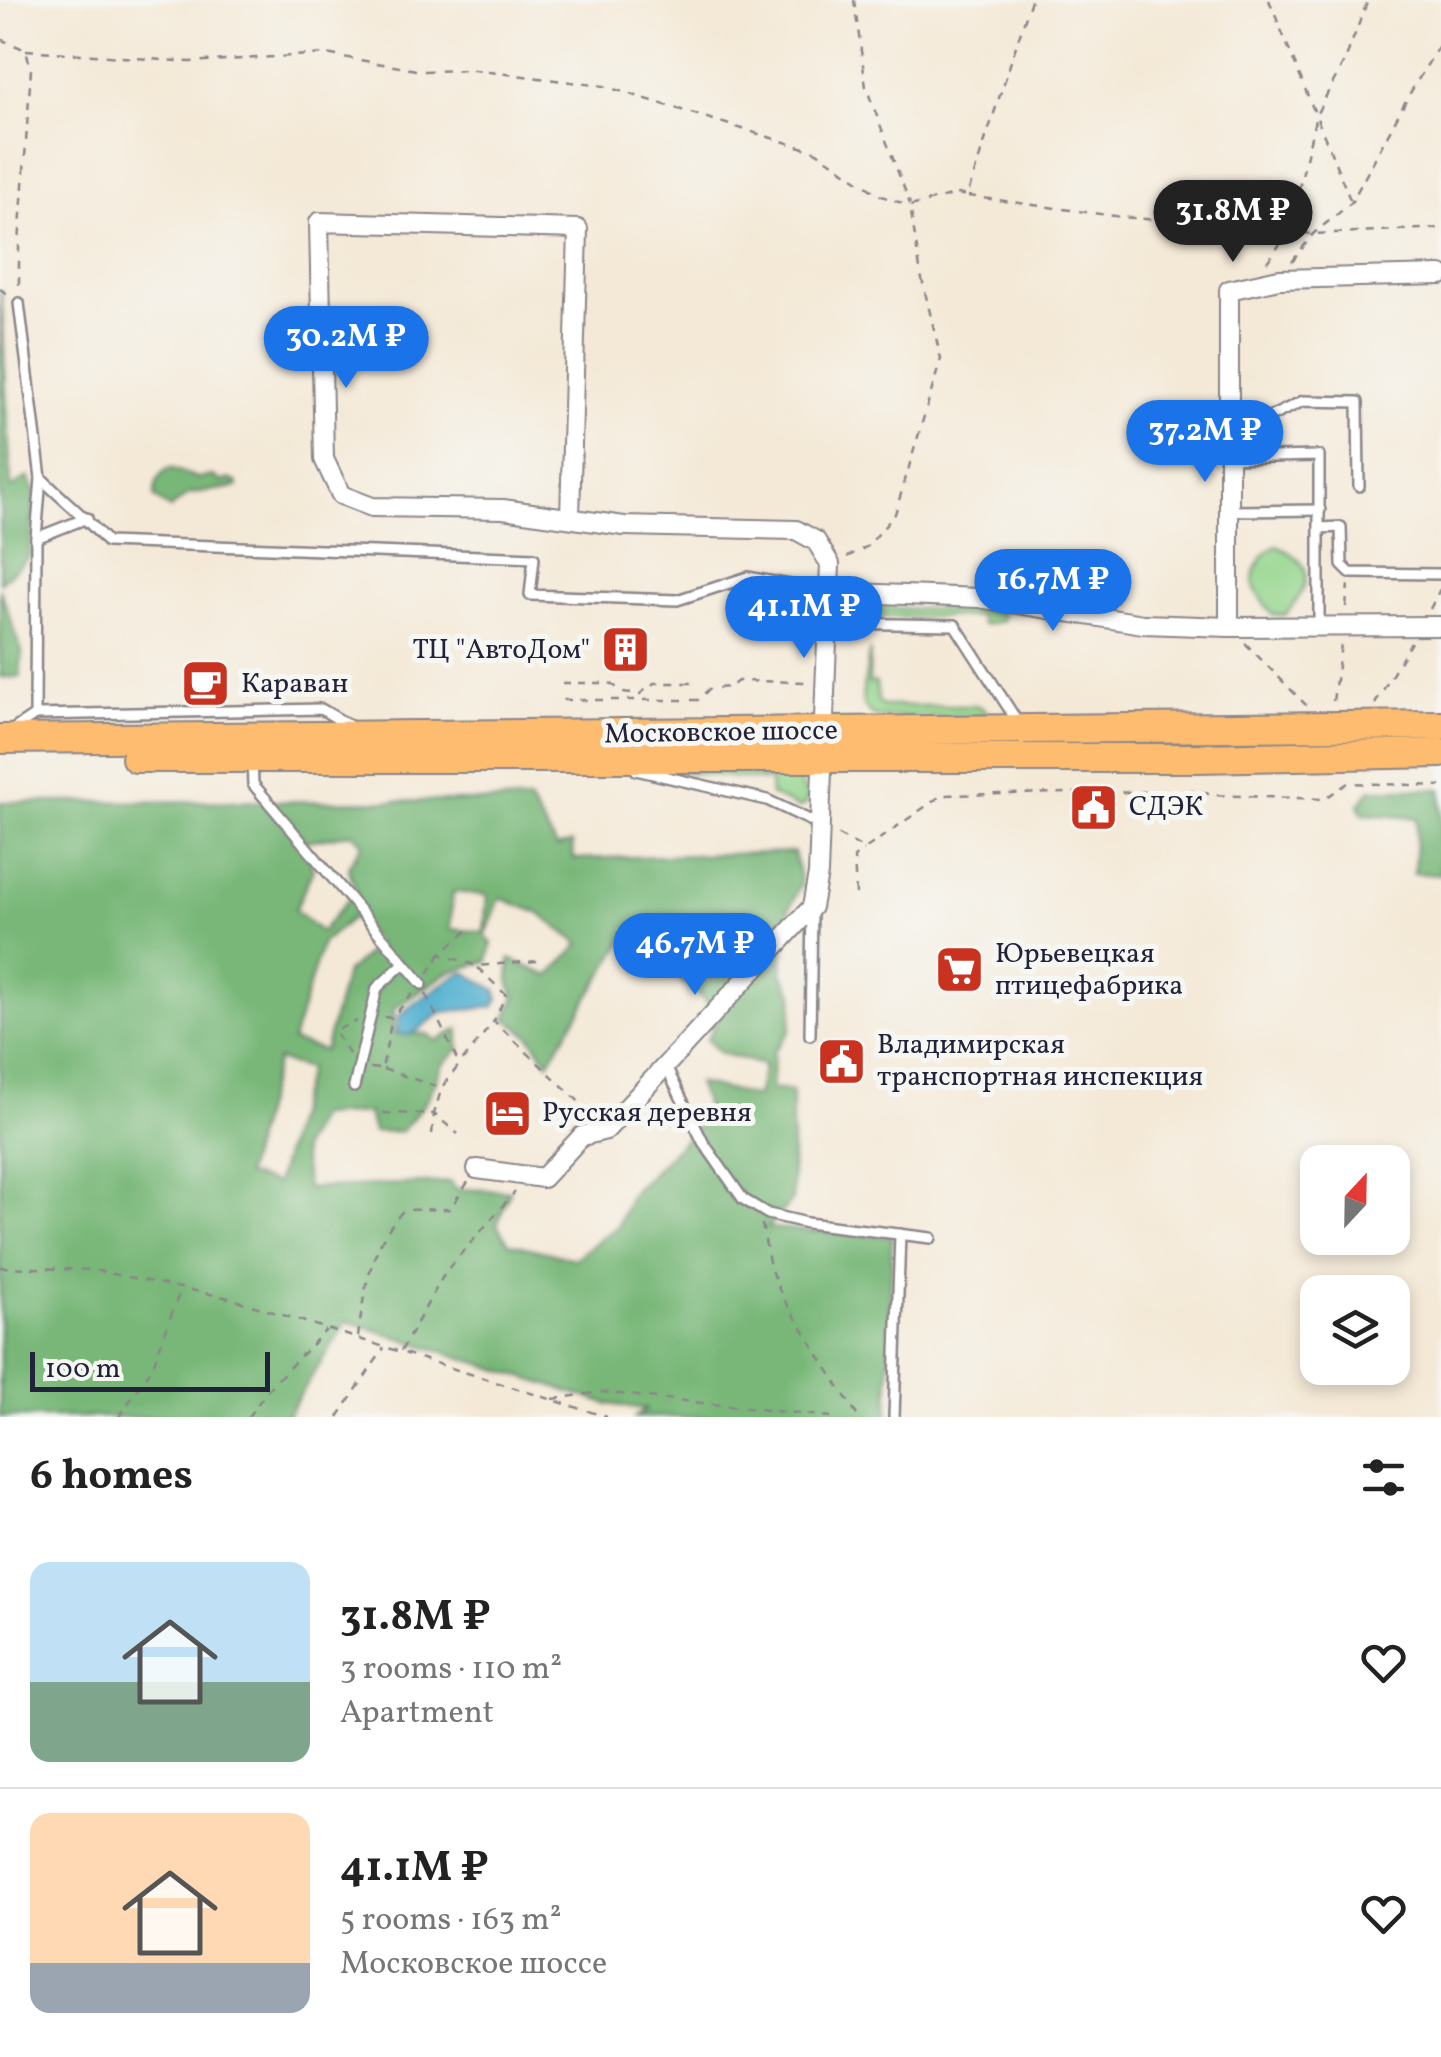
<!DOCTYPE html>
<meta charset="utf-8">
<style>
:root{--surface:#fff;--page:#f6f6f6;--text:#222;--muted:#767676;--line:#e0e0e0;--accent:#1a73e8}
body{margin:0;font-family:Vollkorn,serif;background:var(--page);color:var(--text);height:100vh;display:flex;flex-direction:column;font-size:38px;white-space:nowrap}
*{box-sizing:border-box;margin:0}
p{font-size:32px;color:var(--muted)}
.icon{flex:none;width:55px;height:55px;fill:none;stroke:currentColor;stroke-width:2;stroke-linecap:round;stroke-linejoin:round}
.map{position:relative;height:1417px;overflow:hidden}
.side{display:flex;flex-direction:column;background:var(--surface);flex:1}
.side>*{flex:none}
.needle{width:65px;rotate:22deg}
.tools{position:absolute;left:1300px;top:1145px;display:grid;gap:20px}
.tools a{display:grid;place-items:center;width:110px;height:110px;border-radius:20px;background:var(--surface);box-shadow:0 5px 15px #0003;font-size:50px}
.scale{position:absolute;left:30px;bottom:25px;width:240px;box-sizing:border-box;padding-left:10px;border:5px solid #22223b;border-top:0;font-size:28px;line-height:35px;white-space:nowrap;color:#22223b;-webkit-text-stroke:8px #f6f6f2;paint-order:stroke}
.price{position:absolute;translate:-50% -85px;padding:0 22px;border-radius:35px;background:var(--accent);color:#fff;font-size:32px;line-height:65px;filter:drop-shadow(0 2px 5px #0008)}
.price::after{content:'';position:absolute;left:50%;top:60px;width:30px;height:22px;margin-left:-15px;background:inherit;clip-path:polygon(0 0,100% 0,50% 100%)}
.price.active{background:#222;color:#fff}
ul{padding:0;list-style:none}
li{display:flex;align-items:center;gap:30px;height:250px;padding:0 30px}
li+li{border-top:2px solid var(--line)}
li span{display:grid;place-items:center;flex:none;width:280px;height:200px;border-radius:20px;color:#555}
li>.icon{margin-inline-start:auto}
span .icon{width:120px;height:120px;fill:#fffc;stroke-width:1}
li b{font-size:42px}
h2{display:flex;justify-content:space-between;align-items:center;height:120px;padding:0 30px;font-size:42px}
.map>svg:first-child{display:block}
.green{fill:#95d68d;stroke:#5c7c64;stroke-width:2.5}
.forest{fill:#78b778;stroke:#4d6c5a;stroke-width:2.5;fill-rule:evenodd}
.water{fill:#52b1d0;stroke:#3a6a86;stroke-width:2.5}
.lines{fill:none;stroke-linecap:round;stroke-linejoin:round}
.service-casing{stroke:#8b8689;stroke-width:14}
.minor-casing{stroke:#8b8689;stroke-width:22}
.trunk-casing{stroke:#8b8689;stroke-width:32}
.path{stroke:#8b8689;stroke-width:2.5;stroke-dasharray:8 8;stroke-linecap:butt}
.service{stroke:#fff;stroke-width:9}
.minor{stroke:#fff;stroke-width:18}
.trunk{stroke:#fdbc70;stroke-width:28}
.labels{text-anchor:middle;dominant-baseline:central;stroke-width:10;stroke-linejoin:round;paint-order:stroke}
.poi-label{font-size:28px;fill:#22223b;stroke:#f6f6f2;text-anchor:start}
.street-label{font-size:28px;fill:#22223b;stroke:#f6f6f2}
</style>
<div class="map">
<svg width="1441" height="1417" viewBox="0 0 1441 1417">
<rect width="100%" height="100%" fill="#f6f6f2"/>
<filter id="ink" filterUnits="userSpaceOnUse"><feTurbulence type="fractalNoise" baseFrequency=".01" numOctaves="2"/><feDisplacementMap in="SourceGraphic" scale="20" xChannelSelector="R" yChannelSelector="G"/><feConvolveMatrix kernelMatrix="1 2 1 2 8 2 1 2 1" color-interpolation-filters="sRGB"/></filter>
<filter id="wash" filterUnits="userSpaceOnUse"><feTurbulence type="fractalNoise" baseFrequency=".0048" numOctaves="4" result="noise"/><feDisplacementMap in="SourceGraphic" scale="40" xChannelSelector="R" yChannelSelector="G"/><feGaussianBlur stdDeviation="2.25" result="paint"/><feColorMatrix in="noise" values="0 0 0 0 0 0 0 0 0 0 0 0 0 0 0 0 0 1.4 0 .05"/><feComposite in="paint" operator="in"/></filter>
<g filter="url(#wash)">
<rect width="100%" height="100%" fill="#f4e9d7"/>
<g class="green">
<path d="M1276,546C1319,564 1310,587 1285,615H1273C1261,598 1245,584 1258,564C1264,555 1267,551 1276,546Z"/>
<polygon points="861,608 978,610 1003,613 1002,621 982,625 980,616 862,617 857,613"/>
<path d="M870,650L869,683H876L878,701L882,706H979L987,712L984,716L876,717C856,706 863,692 866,674C868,666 867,657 870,650Z"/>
<polygon points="784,766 795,772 808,798 805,805 799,808 771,795 770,781 667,770"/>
</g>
<g class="forest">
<polygon points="1,289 11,488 28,477 35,492 30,556 0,583"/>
<path d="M170,468L197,478L214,476L221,482L229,479L238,483L237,487L189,494L170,509L154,497C156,484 157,474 170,468Z"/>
<polygon points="0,589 22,652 20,677 0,677"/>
<polygon points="1371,789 1441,789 1441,875 1414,873 1417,818 1363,814 1359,805"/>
<path d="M529,801L557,847L572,843L574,859L794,852L801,883L785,918L782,973L794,995L790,1031L774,1051L771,1089L792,1091V1200L768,1228L892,1237L888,1417H635L646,1409L607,1404L347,1321L286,1417H0V802ZM352,833L363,843L348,867L356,890L321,932L295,910L313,869L302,842ZM453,892L487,895L484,932L450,929ZM500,898L537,912L580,944L549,976L510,959L509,981L515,997L506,1019L530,1036L548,1063L627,935L705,1001L719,1016L707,1040L720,1053L764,1065L757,1097L697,1083L709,1115L630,1195L618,1226L574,1259L509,1243L497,1225L510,1191L456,1189L450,1182L307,1188L301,1149L319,1116L368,1113L373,1132L402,1131L427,1100L443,1064L459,1049V1029L437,1041L427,1034L394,1033V1009L447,973L488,961L492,943L485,937ZM354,916L378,945L346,972L324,1051L292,1041L322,943ZM277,1060L308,1069L276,1184L245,1175Z"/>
</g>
<path class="water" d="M465,972L496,990L498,999L493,1007L442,1012L411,1035L398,1034C398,1028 397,1023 399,1017C403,1009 456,974 465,972Z"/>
</g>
<g filter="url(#ink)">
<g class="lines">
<defs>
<g id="service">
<polyline points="1264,457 1270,417 1303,401 1358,402 1359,486"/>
<polyline points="1229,458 1319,456 1319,626"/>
<path d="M41,478C63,500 87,518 107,542L534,558L530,595L677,600L748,577L828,592"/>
<polyline points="1229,511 1320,510"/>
<polyline points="1319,528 1341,527 1342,565 1350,573 1441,574"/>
<polyline points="36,538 87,518"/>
<polyline points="829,623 955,625 1017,721"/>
<polyline points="35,715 321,709 350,726"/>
<polyline points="11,731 35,715 36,538 41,478 19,303"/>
<polyline points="252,761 253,784 422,984"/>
<polyline points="636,770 767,800 820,825"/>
<polyline points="810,1035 812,909"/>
<polyline points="665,1065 703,1142 743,1199 768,1214 807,1223 931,1238"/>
<polyline points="354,1087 377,988 404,963"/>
<polyline points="894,1417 900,1234"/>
</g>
<g id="minor">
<polyline points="831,592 979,598 1143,624 1229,627 1441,626"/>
<polyline points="1229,627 1229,290 1279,279 1441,275"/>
<polyline points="477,1169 543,1178 582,1136 606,1130 812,907 818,874 830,564 816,541 796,530 624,526 503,509 372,507 341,495 324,459 319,222 578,229 570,517"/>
</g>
<g id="trunk">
<polyline points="0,739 1441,725"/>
<polyline points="136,758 1199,758 1441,753"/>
</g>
</defs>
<use href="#service" class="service-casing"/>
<use href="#minor" class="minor-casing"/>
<use href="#trunk" class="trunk-casing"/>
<g class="path">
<polyline points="854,0 866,87 910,204"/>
<polyline points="1269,0 1351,202"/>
<polyline points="0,39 26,50 31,69 19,244 19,291"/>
<polyline points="26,50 190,62 326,54 422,71 474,70 604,86 817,152 879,195 910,206"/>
<polyline points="968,196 1122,217 1313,234 1441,228"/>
<polyline points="1267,262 1289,232 1316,115 1345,60 1368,0"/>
<polyline points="1292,262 1313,234 1351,203 1410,93 1441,42"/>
<polyline points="0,289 10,296"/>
<polyline points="847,557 868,546 895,514 941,359 921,275 910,206 958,194 967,196 1031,0"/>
<polyline points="1346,607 1348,585"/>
<polyline points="1430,609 1440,589"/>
<polyline points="1245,643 1306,705"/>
<polyline points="562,683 610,683 623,692 640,694 654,683 698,683"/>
<polyline points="563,700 698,700 709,689 730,687 738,681 809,682"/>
<polyline points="1333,701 1341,645"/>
<polyline points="1375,704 1411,642"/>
<polyline points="838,835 865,849 942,795 1200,791 1211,795 1324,799 1348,783 1441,786"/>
<polyline points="856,894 854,857 864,850"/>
<polyline points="467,931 440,954 474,965"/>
<polyline points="537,961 476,966 506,995 494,1021 592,1114"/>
<polyline points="428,974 440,954"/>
<polyline points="426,994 459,1064"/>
<polyline points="384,1017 392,1018 414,992"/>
<polyline points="349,1054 334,1031 357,1021"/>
<polyline points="370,1068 382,1069 392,1018"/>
<polyline points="383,1069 441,1088 494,1021"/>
<polyline points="383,1113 434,1114 441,1090"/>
<polyline points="432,1134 434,1114 458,1134"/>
<polyline points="762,1224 770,1268 782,1296 858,1417"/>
<polyline points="0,1267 94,1270 229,1298 607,1417"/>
<path d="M358,1337C364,1292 370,1244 404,1210L450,1209L468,1182"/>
<polyline points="401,1351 446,1271 515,1192"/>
<polyline points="553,1399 602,1392 831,1417"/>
<polyline points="119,1417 153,1366 181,1288"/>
<polyline points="248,1417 270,1387 326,1330"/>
<polyline points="338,1417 384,1348"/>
</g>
<use href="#service" class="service"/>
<use href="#minor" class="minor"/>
<use href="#trunk" class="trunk"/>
</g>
</g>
<defs>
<symbol id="building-square" viewBox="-11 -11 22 22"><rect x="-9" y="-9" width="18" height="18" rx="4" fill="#c8321e" stroke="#f6f6f2"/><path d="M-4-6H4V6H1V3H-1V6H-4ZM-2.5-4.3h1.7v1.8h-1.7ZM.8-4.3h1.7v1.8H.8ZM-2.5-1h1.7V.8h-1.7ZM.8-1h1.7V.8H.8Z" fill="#fff"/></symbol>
<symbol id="cafe-square" viewBox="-11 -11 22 22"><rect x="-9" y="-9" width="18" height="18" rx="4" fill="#c8321e" stroke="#f6f6f2"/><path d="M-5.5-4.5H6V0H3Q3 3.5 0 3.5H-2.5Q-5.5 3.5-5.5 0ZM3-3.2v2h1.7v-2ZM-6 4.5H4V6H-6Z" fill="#fff"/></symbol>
<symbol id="civic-square" viewBox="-11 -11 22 22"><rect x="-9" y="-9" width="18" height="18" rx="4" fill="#c8321e" stroke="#f6f6f2"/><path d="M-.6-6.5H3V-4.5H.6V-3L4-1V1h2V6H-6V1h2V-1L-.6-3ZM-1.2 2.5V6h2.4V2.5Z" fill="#fff"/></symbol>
<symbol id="supermarket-square" viewBox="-11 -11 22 22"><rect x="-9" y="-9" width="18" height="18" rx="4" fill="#c8321e" stroke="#f6f6f2"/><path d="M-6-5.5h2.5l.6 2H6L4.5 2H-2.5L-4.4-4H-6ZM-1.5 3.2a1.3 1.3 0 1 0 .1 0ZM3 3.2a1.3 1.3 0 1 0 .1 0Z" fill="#fff"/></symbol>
<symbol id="hotel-square" viewBox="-11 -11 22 22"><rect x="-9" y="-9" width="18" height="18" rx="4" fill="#c8321e" stroke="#f6f6f2"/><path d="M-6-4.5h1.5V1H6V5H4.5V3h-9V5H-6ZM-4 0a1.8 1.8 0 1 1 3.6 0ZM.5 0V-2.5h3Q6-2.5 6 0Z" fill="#fff"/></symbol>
</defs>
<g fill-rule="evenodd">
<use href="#building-square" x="598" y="622" width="55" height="55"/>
<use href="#cafe-square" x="178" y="656" width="55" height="55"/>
<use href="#civic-square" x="1066" y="780" width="55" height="55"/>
<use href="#supermarket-square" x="932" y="942" width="55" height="55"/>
<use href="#civic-square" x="814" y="1034" width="55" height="55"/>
<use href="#hotel-square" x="480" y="1086" width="55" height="55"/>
</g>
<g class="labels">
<g class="poi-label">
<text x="590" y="650" text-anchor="end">ТЦ "АвтоДом"</text>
<text x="241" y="684">Караван</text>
<text x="1129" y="807">СДЭК</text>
<text x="995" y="954">Юрьевецкая<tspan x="995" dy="32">птицефабрика</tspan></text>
<text x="877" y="1045">Владимирская<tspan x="877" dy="32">транспортная инспекция</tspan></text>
<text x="542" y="1113">Русская деревня</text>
</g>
<g class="street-label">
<text transform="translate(721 733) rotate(-1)">Московское шоссе</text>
</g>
</g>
</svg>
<div class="tools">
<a><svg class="needle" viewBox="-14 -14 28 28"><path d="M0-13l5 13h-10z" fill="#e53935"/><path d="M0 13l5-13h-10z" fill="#767676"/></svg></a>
<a><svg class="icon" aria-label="layers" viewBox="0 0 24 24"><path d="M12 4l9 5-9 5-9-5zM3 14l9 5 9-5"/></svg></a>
</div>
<div class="scale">100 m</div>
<b class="price active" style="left:1233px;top:265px">31.8M ₽</b>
<b class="price" style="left:346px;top:391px">30.2M ₽</b>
<b class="price" style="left:1205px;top:485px">37.2M ₽</b>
<b class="price" style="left:1053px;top:634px">16.7M ₽</b>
<b class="price" style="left:804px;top:661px">41.1M ₽</b>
<b class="price" style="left:695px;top:998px">46.7M ₽</b>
</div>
<section class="side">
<h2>6 homes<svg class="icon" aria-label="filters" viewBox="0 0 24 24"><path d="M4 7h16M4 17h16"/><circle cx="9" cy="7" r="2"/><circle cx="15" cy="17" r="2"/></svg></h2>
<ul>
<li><span style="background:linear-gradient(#bfe0f5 60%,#7fa58c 0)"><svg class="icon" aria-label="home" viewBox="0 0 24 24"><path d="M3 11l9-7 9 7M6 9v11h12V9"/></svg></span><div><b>31.8M ₽</b><p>3 rooms · 110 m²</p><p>Apartment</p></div><svg class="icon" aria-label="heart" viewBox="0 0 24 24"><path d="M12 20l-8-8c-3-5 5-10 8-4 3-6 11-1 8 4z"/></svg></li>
<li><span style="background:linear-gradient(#ffd9b3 75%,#9aa5b1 0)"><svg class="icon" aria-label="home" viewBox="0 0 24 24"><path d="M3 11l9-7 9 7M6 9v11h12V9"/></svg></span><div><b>41.1M ₽</b><p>5 rooms · 163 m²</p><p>Московское шоссе</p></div><svg class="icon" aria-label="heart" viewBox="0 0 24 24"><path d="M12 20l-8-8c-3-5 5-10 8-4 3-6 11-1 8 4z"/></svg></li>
</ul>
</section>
